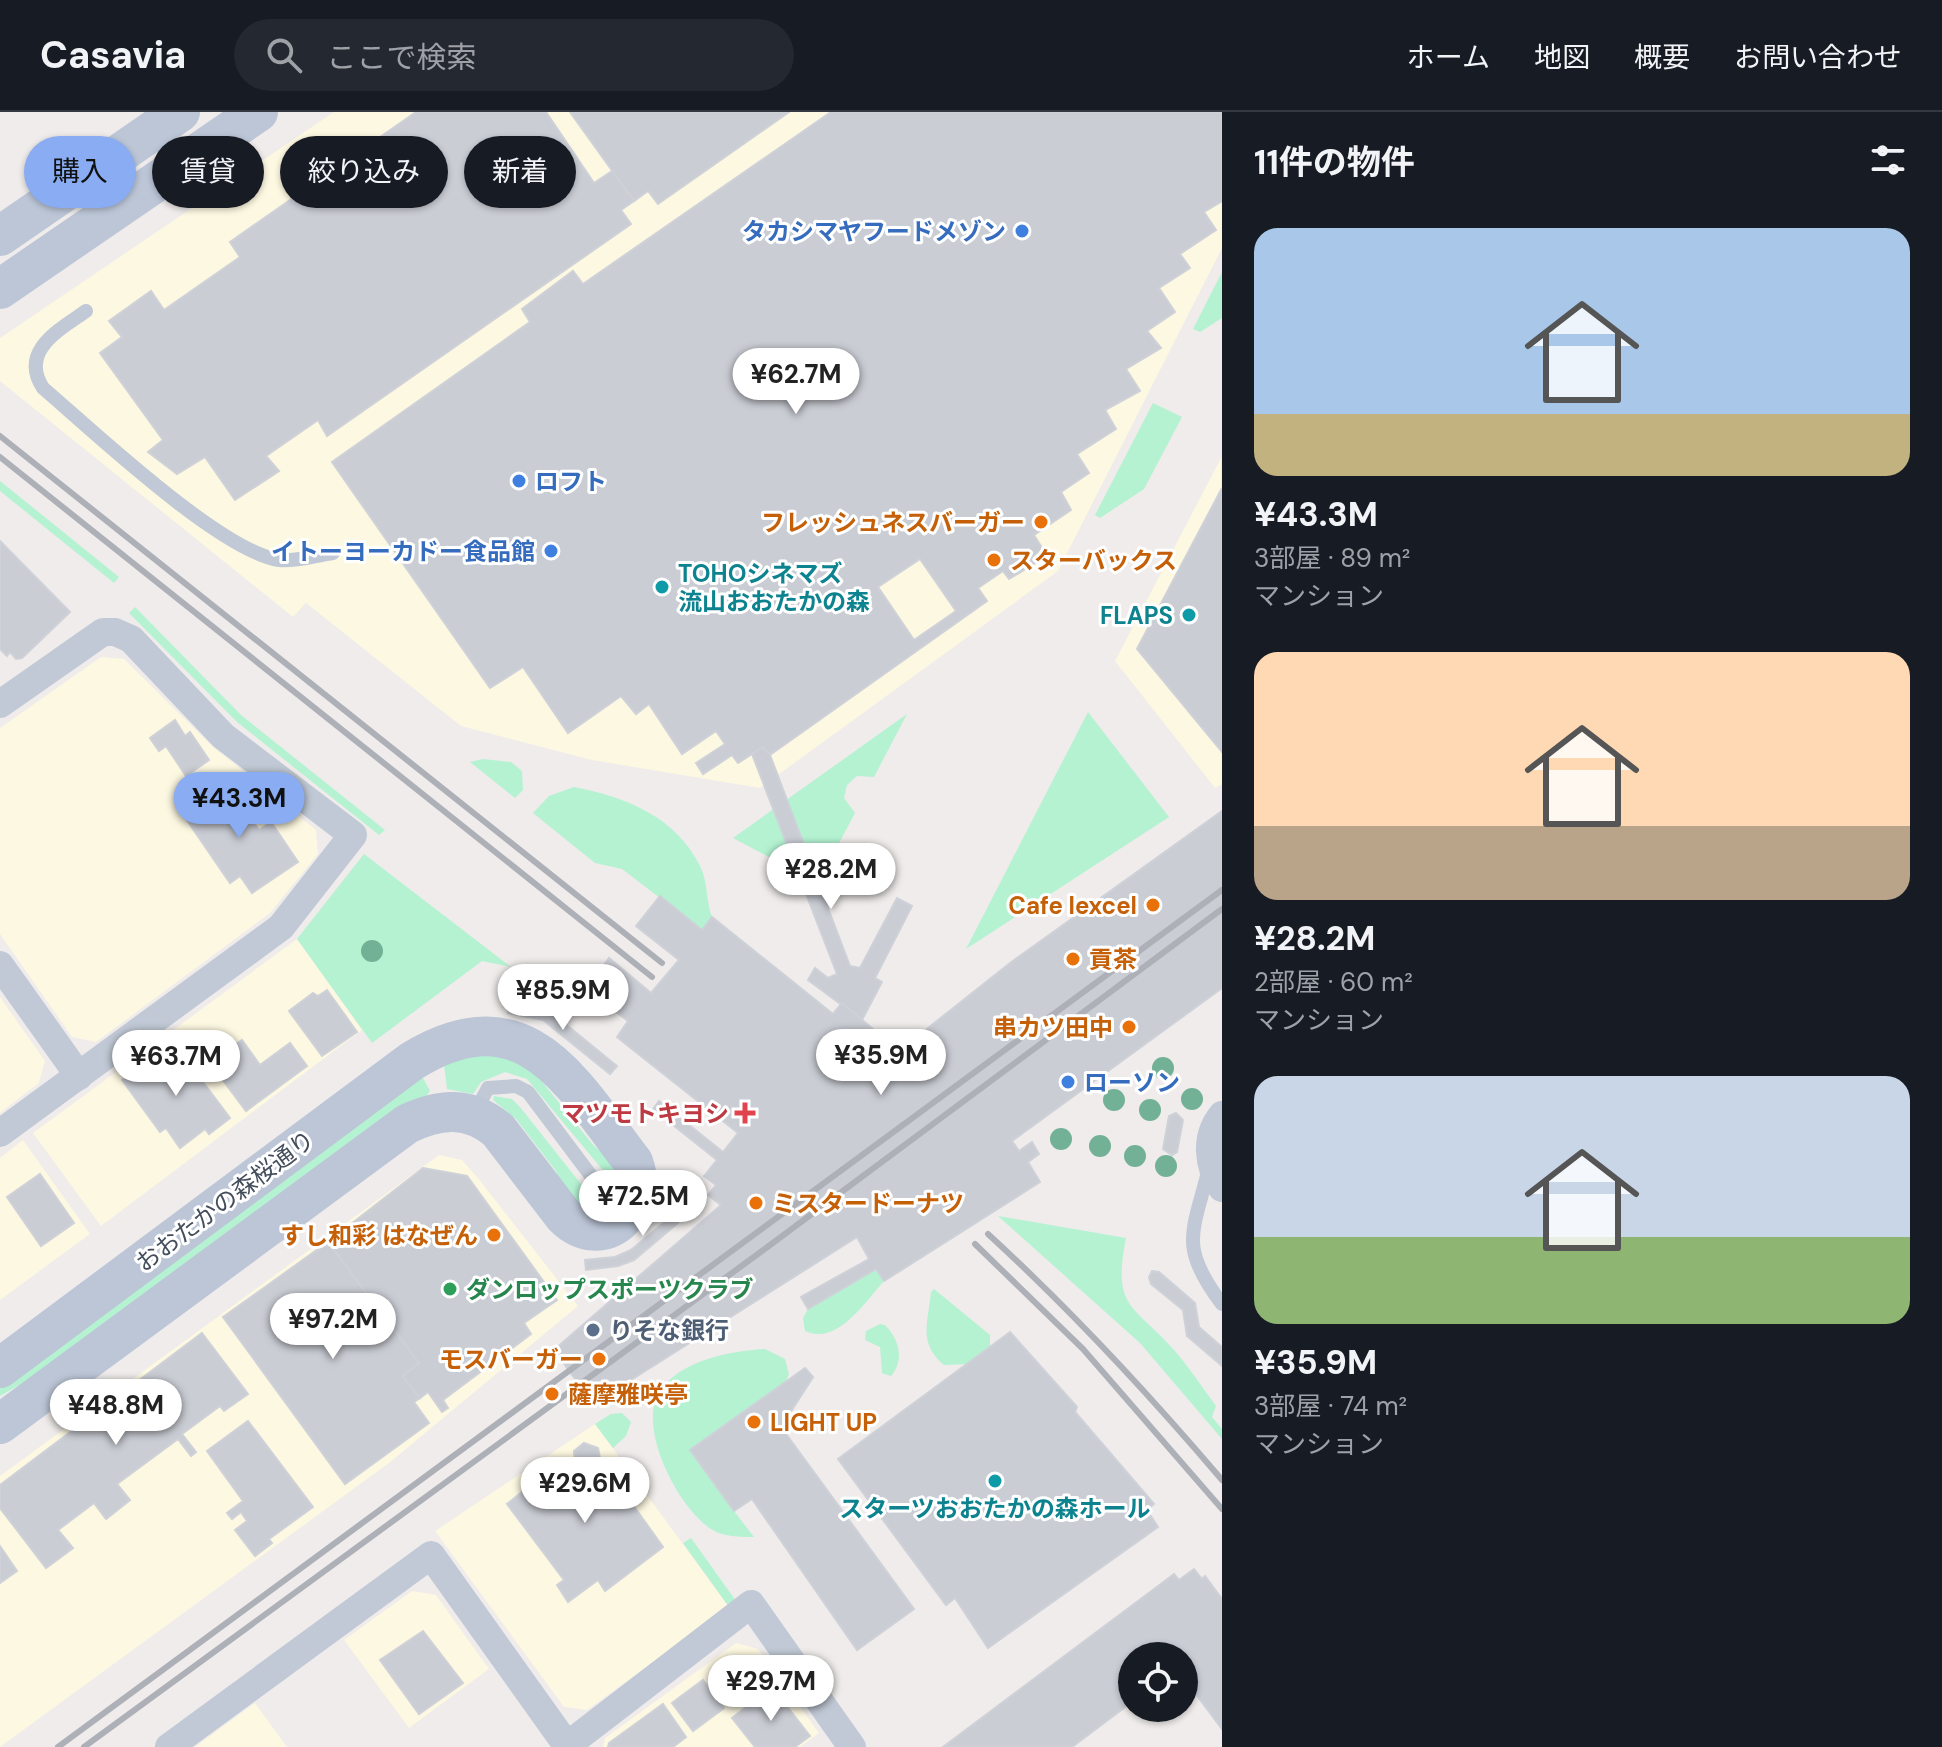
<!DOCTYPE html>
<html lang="ja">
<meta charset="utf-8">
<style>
:root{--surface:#171b24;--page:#242831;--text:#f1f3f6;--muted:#9ea1a6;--line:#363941;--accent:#89acf2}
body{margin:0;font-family:"DM Sans","Noto Sans JP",sans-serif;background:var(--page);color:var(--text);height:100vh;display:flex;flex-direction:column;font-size:30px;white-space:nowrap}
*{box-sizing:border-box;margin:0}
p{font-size:26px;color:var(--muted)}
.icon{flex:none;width:44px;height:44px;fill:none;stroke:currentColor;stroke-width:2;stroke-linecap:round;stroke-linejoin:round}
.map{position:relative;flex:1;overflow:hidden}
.drawer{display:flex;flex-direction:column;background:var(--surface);width:720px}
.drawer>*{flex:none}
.top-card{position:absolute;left:24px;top:24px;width:760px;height:72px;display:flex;gap:16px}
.buttons{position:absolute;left:1118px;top:1530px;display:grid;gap:16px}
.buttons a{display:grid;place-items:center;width:80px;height:80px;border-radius:50%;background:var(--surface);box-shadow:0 2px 6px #0004;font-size:40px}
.price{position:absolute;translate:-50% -68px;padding:0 18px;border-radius:28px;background:#fff;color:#222;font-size:26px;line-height:52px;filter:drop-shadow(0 2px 4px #0008)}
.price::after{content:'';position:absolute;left:50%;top:48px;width:24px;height:18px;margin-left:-12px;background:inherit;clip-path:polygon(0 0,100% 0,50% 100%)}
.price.current{background:var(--accent);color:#111}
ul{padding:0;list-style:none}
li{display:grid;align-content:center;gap:16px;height:424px;padding:0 32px}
li span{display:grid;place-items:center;height:248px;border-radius:24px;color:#555}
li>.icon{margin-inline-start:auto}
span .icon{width:144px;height:144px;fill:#fffc;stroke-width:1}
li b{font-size:34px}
h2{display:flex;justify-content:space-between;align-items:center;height:96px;padding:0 32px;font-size:34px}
.tag{padding:0 28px;border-radius:36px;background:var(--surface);box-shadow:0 2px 6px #0004;font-size:28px;line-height:72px}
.tag.current{background:var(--accent);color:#111}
header{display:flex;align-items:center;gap:48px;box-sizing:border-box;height:112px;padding:0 40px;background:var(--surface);border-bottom:2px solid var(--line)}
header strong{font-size:38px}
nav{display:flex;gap:44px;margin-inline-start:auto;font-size:28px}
.search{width:560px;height:72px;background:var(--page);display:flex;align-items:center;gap:20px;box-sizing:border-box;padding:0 28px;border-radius:44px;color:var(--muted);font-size:30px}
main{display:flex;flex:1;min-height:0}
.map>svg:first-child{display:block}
.commercial{fill:#fdf8e1}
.green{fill:#b4f2d2}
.building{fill:#cacdd4;stroke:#cfd1d8;stroke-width:2;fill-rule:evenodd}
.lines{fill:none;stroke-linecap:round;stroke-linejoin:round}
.lane{stroke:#c0c9d5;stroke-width:14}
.street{stroke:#c0c9d5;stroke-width:28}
.secondary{stroke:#bcc6d7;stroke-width:40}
.rail{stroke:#adb0b7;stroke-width:6}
.tree{fill:#73b197}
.shop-dot{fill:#3f7fe0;stroke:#fff;stroke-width:3}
.food-dot{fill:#e8710a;stroke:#fff;stroke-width:3}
.culture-dot{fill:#0f9aa8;stroke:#fff;stroke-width:3}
.health-dot{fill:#e0444e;stroke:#fff;stroke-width:3}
.leisure-dot{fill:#2e9e5b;stroke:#fff;stroke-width:3}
.service-dot{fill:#5c6f8a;stroke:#fff;stroke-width:3}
.labels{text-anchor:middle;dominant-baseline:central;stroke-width:6;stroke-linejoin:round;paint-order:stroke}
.shop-label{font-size:24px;font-weight:bold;fill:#366cbe;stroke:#fff;text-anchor:end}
.food-label{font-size:24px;font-weight:bold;fill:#c56008;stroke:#fff;text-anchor:end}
.culture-label{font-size:24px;font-weight:bold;fill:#0d838f;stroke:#fff;text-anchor:start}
.health-label{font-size:24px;font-weight:bold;fill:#be3a42;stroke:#fff;text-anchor:end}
.street-label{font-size:24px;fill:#434d5b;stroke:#fff}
.leisure-label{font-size:24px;font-weight:bold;fill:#27864d;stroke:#fff;text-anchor:start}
.service-label{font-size:24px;font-weight:bold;fill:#4e5e75;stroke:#fff;text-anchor:start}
</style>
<header>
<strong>Casavia</strong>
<div class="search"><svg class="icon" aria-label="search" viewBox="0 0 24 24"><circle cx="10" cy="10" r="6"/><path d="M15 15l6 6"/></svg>ここで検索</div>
<nav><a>ホーム</a><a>地図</a><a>概要</a><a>お問い合わせ</a></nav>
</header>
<main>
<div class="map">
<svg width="1222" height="1635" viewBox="0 0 1222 1635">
<rect width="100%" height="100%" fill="#efeceb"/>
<g class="commercial">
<polygon points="334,0 1222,0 1222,136 1058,459 760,676 592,648 461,614 306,491 293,505 0,269 0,226"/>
<polygon points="1221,346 1222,672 1215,676 1115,549"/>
<polygon points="101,545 124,547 212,634 316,718 318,742 270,801 96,930 72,925 0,822 0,616"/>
<polygon points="297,827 362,918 101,1114 33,1021"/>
<polygon points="0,885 45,949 39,971 0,1001"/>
<polygon points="23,1028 90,1122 0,1188 0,1046"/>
<polygon points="439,1043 462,1048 478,1066 578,1194 389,1351 0,1635 0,1364"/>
<polygon points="595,1312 729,1495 587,1598 564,1595 435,1419"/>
<polygon points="412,1479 436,1483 489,1557 409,1616 344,1528"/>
<polygon points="736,1531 758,1537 819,1621 800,1635 603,1635 605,1626"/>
<polygon points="255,1591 287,1635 195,1635"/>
</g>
<g class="green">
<polygon points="1222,160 1222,206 1200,220 1193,217"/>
<polygon points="1153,291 1182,305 1144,377 1100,406 1095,403"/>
<polygon points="0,369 119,465 114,471 0,379"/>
<polygon points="135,495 241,603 385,718 379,723 237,610 129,501"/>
<polygon points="1088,600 1169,705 966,837"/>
<polygon points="907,602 874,665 857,664 847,673 844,686 855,701 818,771 733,726"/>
<polygon points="483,647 511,650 522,659 523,678 515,686 470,650"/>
<path d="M574,675C626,685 677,705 701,756C708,772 706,790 712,805L702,818L622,757L595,751L533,701L549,684Z"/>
<polygon points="364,742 511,855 482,849 372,931 297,827"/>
<polygon points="465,941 506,944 535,961 594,1034 616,1050 622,1059 616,1074 527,967 505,960 481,970 473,982 447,977 444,952"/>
<polygon points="423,966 430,979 427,983 60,1250 0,1284 0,1275 416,967"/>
<polygon points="494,984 512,987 520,995 592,1086 592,1095 585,1099 562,1076 556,1059 516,1007 493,988"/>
<path d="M998,1104L1126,1126C1112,1197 1133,1192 1174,1238C1189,1255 1202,1275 1216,1294L1212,1305L1222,1317V1327L1140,1231Z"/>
<path d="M876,1157L884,1169C865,1190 837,1234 805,1219L803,1206L808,1197Z"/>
<path d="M934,1177L990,1223V1237L969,1252L944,1253C918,1231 928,1211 931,1180Z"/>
<path d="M880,1212L885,1213C899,1227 905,1248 891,1264L882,1261L880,1235L865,1228L866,1219Z"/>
<path d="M765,1237L785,1247L789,1262L734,1399L754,1425C739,1425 724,1425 711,1417C679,1397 637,1317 659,1281C679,1248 731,1239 765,1237Z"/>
<polygon points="622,1301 631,1310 626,1324 613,1336 595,1312 611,1302"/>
<polygon points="691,1426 736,1489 729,1495 683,1431"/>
</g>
<g class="building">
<polygon points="416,0 546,0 594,71 612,59 634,89 621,98 631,112 327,324 318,308 266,344 279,359 235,388 205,345 177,362 148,340 163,328 100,241 122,225 109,209 151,179 164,198 240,145 230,130"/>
<polygon points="570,0 789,0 658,92 648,79 634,89"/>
<path d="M831,0H1222V89L1204,100L1216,118L1180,142L1190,156L1159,176L1175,200L1147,219L1161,236L1126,257L1140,279L1105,298L1116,317L1077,342L1089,361L1061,380L1071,398L1034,423L1047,444L1009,467L1003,459L978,476L987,489L770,643L763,635L738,651L732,643L703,662L696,651L725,632L716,619L682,642L649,592L636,602L621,584L568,621L523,555L490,576L332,350L530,210L522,197L573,159L583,172ZM920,447L956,499L914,528L878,475Z"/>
<polygon points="1222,376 1222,640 1137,537"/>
<polygon points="0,429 70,500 22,546 16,547 10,540 7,544 0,537"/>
<polygon points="175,608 185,624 190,620 209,648 186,664 166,634 159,639 150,626"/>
<polygon points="763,635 770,643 850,854 860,856 897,786 912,794 875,866 882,870 862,908 808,868 815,856 828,866 837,862 752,642"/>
<polygon points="227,671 259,718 271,710 298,750 252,781 240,764 230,771 182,701"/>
<polygon points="1222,699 1222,876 1012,1029 1019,1039 1032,1030 1039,1042 1028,1050 1040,1070 884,1169 876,1157 808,1197 801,1185 869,1147 857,1125 593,1292 554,1238 721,1093 708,1083 716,1073 704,1064 717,1048 653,997 659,989 723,1040 738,1021 617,925 628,909 586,877 609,846 651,881 679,848 636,814 660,784 702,818 712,805 833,902 842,891 899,939 1010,851"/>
<polygon points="327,878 357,920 322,944 289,899 313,881 318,884"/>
<polygon points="511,889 547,897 617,954 610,962 543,908 508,901"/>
<polygon points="242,928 260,953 290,931 307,954 246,999 210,951"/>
<polygon points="176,934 230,1006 209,1022 205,1017 180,1036 166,1016 160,1020 122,968 137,957 140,960"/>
<polygon points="1176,1001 1183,1008 1177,1040 1172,1043 1163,1037 1169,1004"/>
<polygon points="423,1056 467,1064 557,1188 524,1211 531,1222 443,1288 448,1296 442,1300 428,1280 420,1286 402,1264 419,1251 328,1130"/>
<polygon points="40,1062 74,1111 41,1134 7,1085"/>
<polygon points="673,1076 684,1078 678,1111 634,1148 618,1154 586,1158 585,1148 615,1145 631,1138 668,1107"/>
<polygon points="328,1130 419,1251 402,1264 420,1286 414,1290 429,1311 345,1372 223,1205"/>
<polygon points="1152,1159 1159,1160 1195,1191 1199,1215 1222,1235 1222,1254 1187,1224 1183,1198 1151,1172 1149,1165"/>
<polygon points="1010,1220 1077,1295 1075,1300 1154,1392 1147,1398 1158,1415 988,1536 955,1486 946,1493 838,1347"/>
<polygon points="202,1221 248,1282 224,1299 220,1294 182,1322 196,1340 191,1344 178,1327 117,1372 130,1388 106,1407 94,1391 58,1418 73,1436 46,1456 0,1396 0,1373"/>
<polygon points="805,1256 813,1265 781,1315 914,1497 857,1538 752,1387 734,1399 690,1338"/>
<polygon points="248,1309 313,1395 269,1427 272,1431 255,1444 235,1418 247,1409 241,1400 232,1407 227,1401 243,1389 207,1339"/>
<polygon points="584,1331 598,1336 600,1346 595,1357 613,1365 663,1435 605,1479 598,1468 568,1490 557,1473 564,1468 507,1392 557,1352 564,1362 575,1355 574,1339"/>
<polygon points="0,1434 17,1459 0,1471"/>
<polygon points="1194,1457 1202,1467 1205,1464 1222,1487 1222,1617 1195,1581 1184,1589 1184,1544 1132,1544 1132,1590 1072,1635 943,1635 1174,1462 1179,1468"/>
<polygon points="423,1519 463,1571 419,1602 380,1548"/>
<polygon points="703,1568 724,1596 693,1619 672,1591"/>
<polygon points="772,1575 810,1624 795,1635 755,1635 732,1606"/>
<polygon points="663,1592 686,1625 673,1635 608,1635 609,1631"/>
</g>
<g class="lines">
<g class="lane">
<path d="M86,199C59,218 19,239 43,276C92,318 220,439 279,448C295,450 317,443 333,441"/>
<polyline points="474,1002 488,976 516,974 528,980 622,1105"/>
<path d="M1209,1056C1193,1121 1178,1134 1222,1192"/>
</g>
<g class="street">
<polyline points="0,592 103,520 115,520 131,527 223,624 353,723 281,815 0,1021"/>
<polyline points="0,853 79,964"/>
<path d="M1222,1003C1204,1025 1208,1054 1222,1076"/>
<polyline points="169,1635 431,1443 568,1635"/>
<polyline points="565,1635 751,1492 852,1635"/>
</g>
<g class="secondary">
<polyline points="0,124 180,0"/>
<polyline points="0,177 258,0"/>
<path d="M0,1256L412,949C524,880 571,969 633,1050C651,1097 603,1143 564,1104L498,1018C469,994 440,996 407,1012L0,1312"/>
</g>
<g class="rail">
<polyline points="0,324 662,851"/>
<polyline points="0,345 652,865"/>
<path d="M988,1122C1072,1199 1148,1281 1222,1368"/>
<polyline points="975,1132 1083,1237 1222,1397"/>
<polyline points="58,1635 1222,778"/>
<polyline points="84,1635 762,1139 1222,797"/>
</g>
</g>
<g class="tree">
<circle cx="372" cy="839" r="11"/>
<circle cx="1163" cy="956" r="11"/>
<circle cx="1192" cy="987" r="11"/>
<circle cx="1114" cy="988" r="11"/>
<circle cx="1150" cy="998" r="11"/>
<circle cx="1061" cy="1027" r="11"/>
<circle cx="1100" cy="1034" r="11"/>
<circle cx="1135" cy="1044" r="11"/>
<circle cx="1166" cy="1054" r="11"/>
</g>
<g class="shop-dot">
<circle cx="1022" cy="119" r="8"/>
<circle cx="519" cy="369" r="8"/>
<circle cx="551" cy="439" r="8"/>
<circle cx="1068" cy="970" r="8"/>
</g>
<g class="food-dot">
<circle cx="1041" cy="410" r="8"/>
<circle cx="994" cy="448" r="8"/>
<circle cx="1153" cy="793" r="8"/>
<circle cx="1073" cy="847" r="8"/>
<circle cx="1129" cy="915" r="8"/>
<circle cx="756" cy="1091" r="8"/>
<circle cx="494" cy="1123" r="8"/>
<circle cx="599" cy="1247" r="8"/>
<circle cx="552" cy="1282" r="8"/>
<circle cx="754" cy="1310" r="8"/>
</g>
<g class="culture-dot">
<circle cx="662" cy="475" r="8"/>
<circle cx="1189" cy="503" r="8"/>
<circle cx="995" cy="1369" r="8"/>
</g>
<path class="health-dot" d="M741 989h8v8h8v8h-8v8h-8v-8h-8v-8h8z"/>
<circle class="leisure-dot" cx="450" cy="1177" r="8"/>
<circle class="service-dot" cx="593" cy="1218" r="8"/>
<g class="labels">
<g class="shop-label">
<text x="1006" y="119">タカシマヤフードメゾン</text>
<text x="535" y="369" text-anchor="start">ロフト</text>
<text x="535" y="439">イトーヨーカドー食品館</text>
<text x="1084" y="970" text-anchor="start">ローソン</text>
</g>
<g class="food-label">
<text x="1025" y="410">フレッシュネスバーガー</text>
<text x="1010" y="448" text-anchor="start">スターバックス</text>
<text x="1137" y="793">Cafe lexcel</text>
<text x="1089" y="847" text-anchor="start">貢茶</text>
<text x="1113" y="915">串カツ田中</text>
<text x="772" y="1091" text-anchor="start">ミスタードーナツ</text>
<text x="478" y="1123">すし和彩 はなぜん</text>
<text x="583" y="1247">モスバーガー</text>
<text x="568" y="1282" text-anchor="start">薩摩雅咲亭</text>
<text x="770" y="1310" text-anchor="start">LIGHT UP</text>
</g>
<g class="culture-label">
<text x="678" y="461">TOHOシネマズ<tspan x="678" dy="28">流山おおたかの森</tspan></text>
<text x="1173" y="503" text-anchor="end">FLAPS</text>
<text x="995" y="1396" text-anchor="middle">スターツおおたかの森ホール</text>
</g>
<g class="health-label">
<text x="729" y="1001">マツモトキヨシ</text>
</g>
<g class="street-label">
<text transform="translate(225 1089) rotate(-37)">おおたかの森桜通り</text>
</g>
<g class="leisure-label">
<text x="466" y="1177">ダンロップスポーツクラブ</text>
</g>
<g class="service-label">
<text x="609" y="1218">りそな銀行</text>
</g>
</g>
</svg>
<div class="buttons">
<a><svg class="icon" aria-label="locate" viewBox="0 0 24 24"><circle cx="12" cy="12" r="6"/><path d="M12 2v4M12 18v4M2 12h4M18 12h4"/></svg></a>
</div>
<b class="price" style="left:796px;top:304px">¥62.7M</b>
<b class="price current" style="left:239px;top:728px">¥43.3M</b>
<b class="price" style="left:831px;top:799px">¥28.2M</b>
<b class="price" style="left:563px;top:920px">¥85.9M</b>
<b class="price" style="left:881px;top:985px">¥35.9M</b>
<b class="price" style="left:176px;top:986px">¥63.7M</b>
<b class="price" style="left:643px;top:1126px">¥72.5M</b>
<b class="price" style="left:333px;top:1249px">¥97.2M</b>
<b class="price" style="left:116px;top:1335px">¥48.8M</b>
<b class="price" style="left:585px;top:1413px">¥29.6M</b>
<b class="price" style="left:771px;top:1611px">¥29.7M</b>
<div class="top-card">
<a class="tag current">購入</a>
<a class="tag">賃貸</a>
<a class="tag">絞り込み</a>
<a class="tag">新着</a>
</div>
</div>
<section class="drawer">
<h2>11件の物件<svg class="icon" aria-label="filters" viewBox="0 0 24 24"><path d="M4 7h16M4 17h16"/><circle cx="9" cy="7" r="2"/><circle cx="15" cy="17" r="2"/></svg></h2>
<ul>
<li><span style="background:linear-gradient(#a9c7e8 75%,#c2b280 0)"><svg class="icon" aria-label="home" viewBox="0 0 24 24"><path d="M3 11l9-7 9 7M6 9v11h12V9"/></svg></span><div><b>¥43.3M</b><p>3部屋 · 89 m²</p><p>マンション</p></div></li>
<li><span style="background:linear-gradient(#ffd9b3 70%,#b9a48a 0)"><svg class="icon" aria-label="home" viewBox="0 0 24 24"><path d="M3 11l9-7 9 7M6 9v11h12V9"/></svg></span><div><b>¥28.2M</b><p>2部屋 · 60 m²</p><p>マンション</p></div></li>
<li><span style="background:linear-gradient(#c9d6e8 65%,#8fb573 0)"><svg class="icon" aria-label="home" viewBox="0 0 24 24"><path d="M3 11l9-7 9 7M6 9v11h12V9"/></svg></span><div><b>¥35.9M</b><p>3部屋 · 74 m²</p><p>マンション</p></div></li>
</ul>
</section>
</main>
